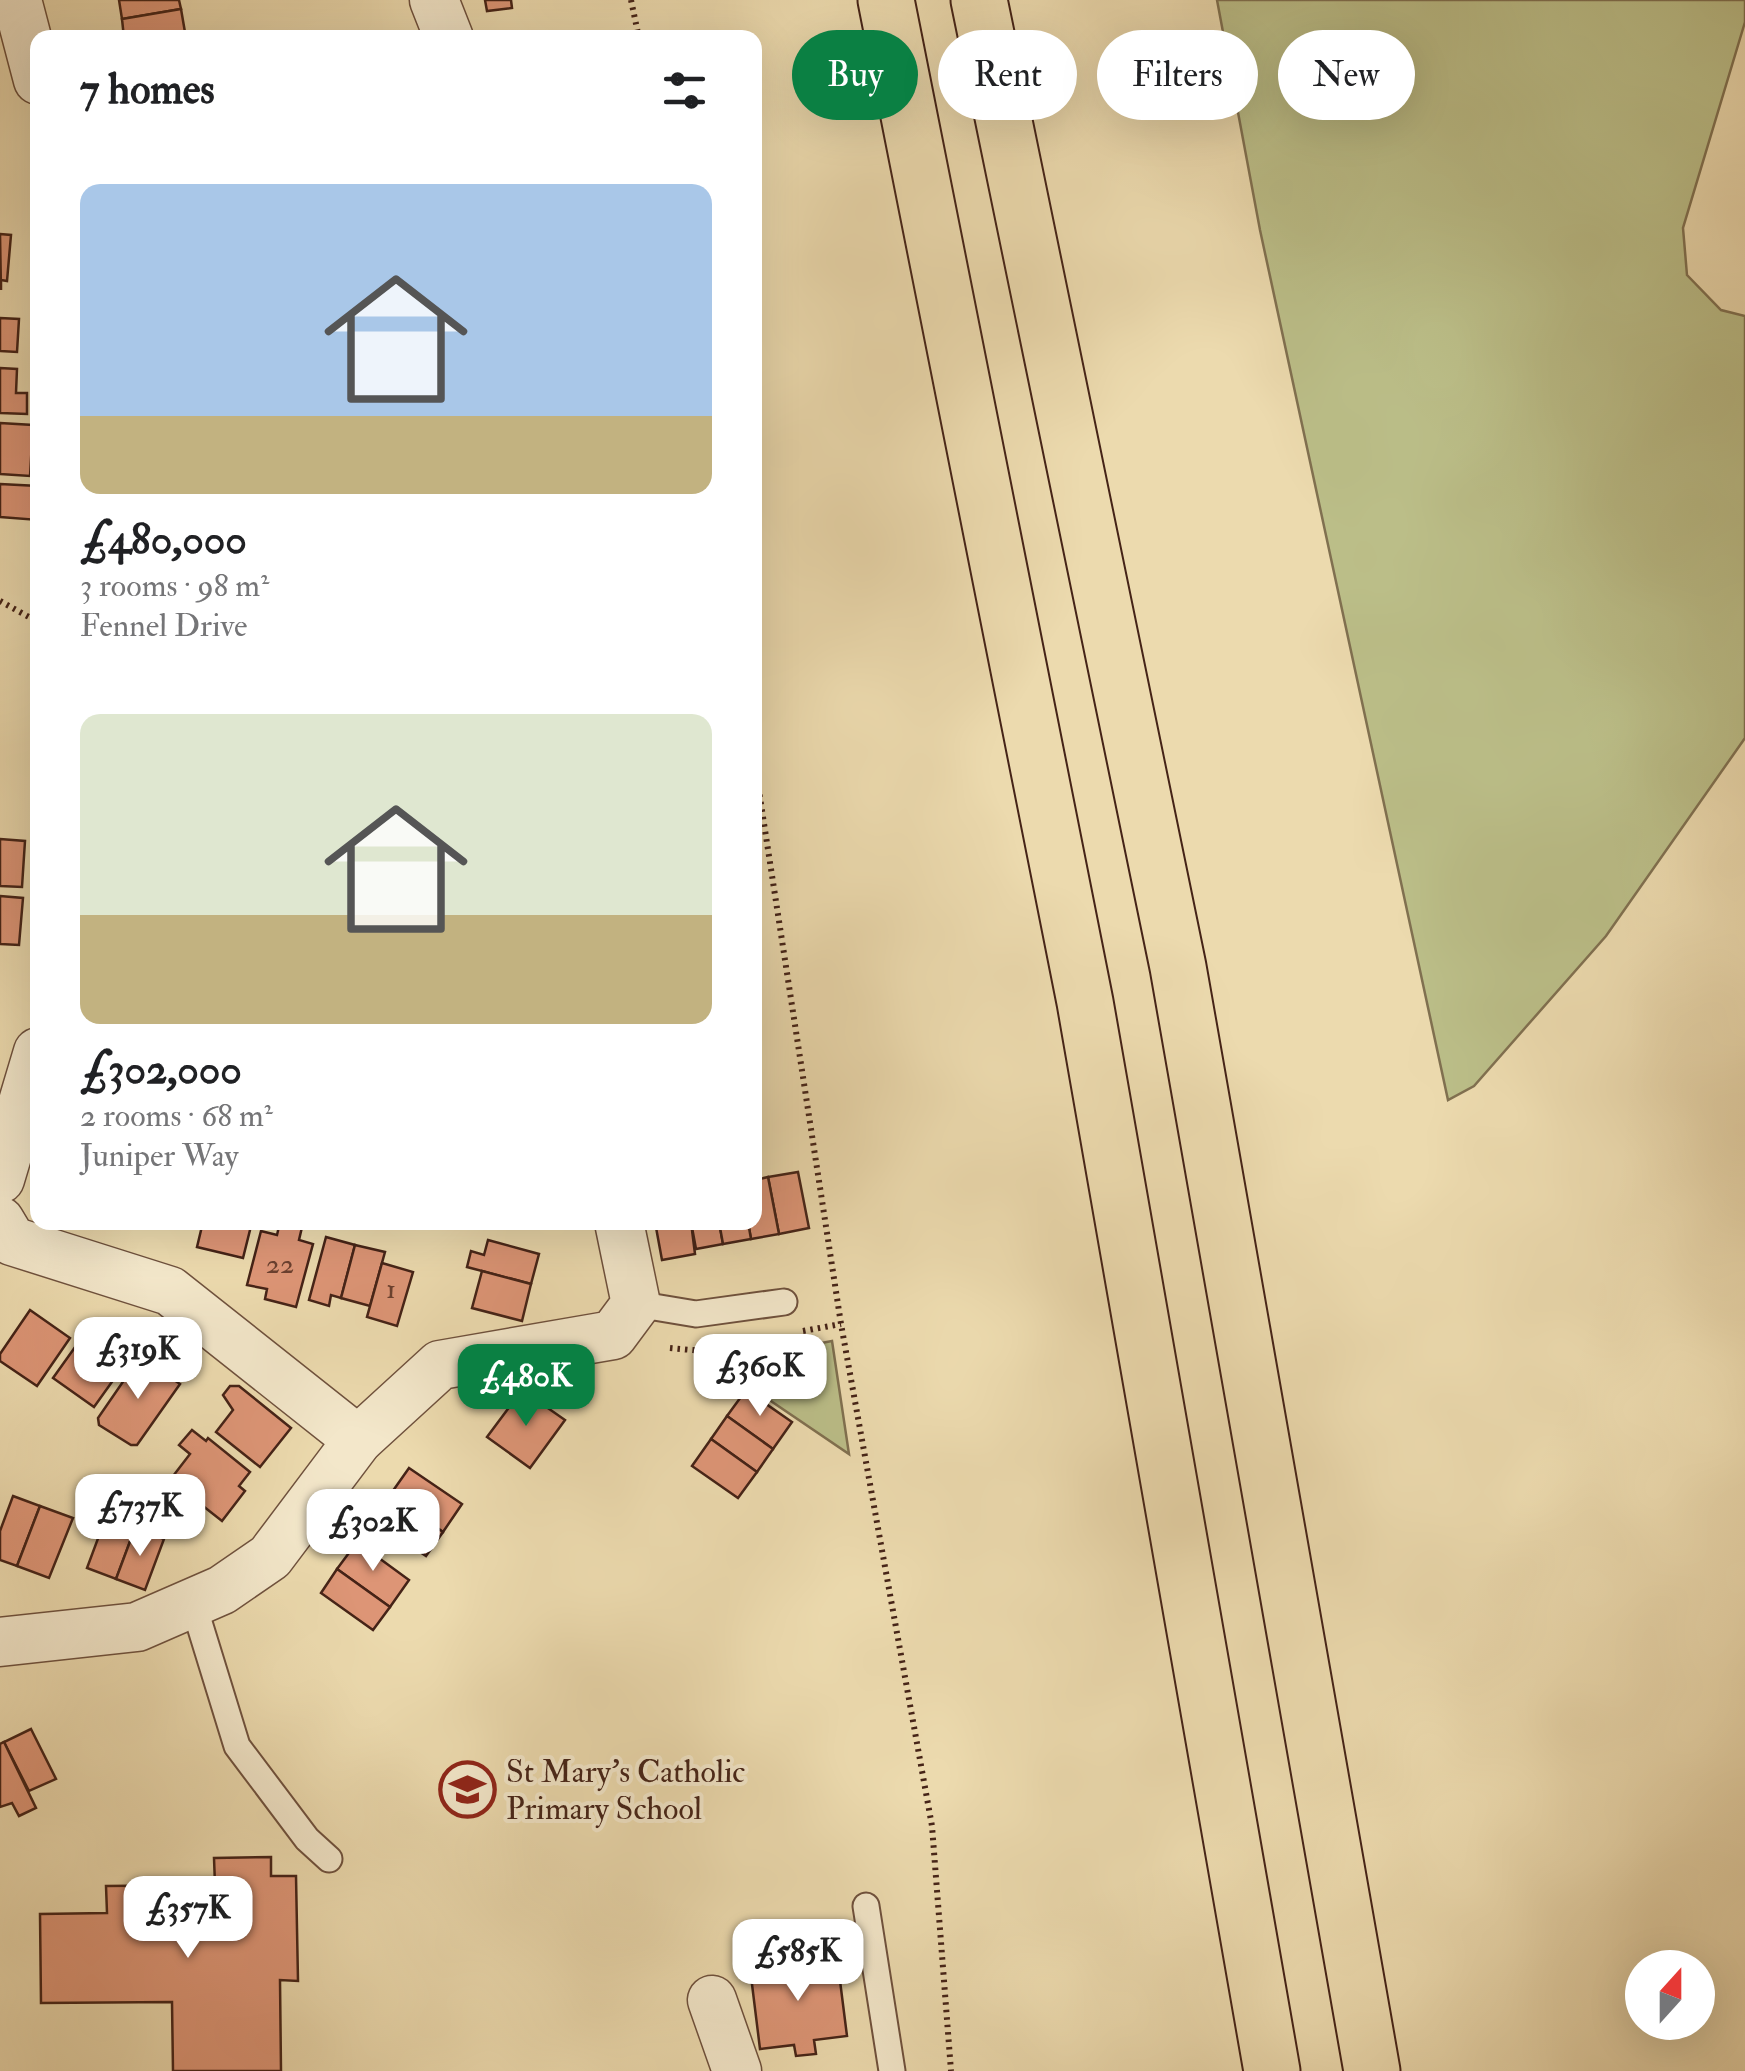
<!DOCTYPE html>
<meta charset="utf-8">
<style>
:root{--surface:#fff;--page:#f6f6f6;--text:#202124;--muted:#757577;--accent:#0b8043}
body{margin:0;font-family:"IM FELL Double Pica",serif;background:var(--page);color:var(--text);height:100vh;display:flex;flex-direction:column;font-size:38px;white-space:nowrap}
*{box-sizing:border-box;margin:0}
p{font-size:32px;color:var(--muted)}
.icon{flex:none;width:55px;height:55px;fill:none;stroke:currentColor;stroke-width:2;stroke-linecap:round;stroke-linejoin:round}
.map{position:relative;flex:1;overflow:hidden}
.side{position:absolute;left:30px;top:30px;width:732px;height:1200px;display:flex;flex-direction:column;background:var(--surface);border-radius:20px;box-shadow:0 10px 40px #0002}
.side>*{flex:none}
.hud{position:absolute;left:792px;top:30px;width:802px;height:90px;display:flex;gap:20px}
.needle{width:65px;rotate:21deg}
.buttons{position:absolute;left:1625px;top:1950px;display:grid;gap:20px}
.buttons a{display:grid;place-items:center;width:90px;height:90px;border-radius:50%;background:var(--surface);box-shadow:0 10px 40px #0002;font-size:50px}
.price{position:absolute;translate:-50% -85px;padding:0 22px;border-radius:20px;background:#fff;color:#222;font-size:32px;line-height:65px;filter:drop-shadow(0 2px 5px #0008)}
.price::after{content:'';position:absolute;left:50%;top:60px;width:30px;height:22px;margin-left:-15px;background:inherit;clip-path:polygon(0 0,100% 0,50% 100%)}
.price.on{background:var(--accent);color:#fff}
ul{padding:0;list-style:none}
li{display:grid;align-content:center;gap:20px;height:530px;padding:0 50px}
li span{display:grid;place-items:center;height:310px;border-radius:20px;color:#555}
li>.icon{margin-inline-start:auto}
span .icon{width:180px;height:180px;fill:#fffc;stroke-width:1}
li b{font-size:42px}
h2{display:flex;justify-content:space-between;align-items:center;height:120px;padding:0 50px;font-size:42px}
.pill{padding:0 35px;border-radius:45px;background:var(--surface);box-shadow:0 10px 40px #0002;font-size:35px;line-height:90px}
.pill.on{background:var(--accent);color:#fff}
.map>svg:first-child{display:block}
.green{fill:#bbbe88;stroke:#807050;stroke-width:2.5}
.building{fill:#dd9576;stroke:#452317;stroke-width:2.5}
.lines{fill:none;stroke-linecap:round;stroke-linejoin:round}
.lane-casing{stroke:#6f513d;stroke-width:29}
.street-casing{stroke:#6f513d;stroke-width:51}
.highway-casing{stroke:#452317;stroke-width:59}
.path{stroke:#452317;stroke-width:6;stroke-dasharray:2.5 5;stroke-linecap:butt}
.lane{stroke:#f3e7ca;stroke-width:25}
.street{stroke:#f3e7ca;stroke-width:48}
.highway{stroke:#ecdaae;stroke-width:55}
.labels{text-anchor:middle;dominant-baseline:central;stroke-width:8;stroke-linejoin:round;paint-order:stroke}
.number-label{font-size:28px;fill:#6b402f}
.poi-label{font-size:32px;fill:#452317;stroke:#f3e7ca;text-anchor:start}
</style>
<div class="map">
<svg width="1745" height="2071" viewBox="0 0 1745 2071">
<rect width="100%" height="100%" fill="#ecdaae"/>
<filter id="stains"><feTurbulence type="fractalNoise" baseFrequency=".002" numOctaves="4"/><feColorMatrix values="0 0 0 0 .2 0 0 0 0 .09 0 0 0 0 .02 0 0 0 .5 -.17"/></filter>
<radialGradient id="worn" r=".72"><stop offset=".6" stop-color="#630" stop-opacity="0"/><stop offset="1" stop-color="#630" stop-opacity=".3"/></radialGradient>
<g class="green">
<polygon points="1217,0 1745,0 1745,22 1683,228 1687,275 1721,310 1745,316 1745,738 1606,936 1474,1086 1448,1100 1260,230"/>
<polygon points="832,1341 849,1454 715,1363"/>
</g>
<g class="building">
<polygon points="119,0 179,0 181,9 122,19"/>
<polygon points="485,0 511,0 512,8 487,11"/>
<polygon points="181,9 186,38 124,38 122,19"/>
<polygon points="0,234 11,235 7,281 1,280 1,290"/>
<polygon points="0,318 19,319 17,352 0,351"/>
<polygon points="0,368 17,369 16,393 27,393 27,414 0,413"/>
<polygon points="0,423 33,425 30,476 0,474"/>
<polygon points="0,484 38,486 38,520 0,517"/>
<polygon points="0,839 25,841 22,887 0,886"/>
<polygon points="0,896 23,898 19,945 0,944"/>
<polygon points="798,1172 809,1228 779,1234 768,1177"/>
<polygon points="768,1177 779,1234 751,1239 748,1222 755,1222 755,1180"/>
<polygon points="203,1222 252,1222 243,1258 197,1247"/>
<polygon points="280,1222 303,1223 299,1240 313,1244 296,1307 265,1299 267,1289 247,1285 261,1231 277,1235"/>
<polygon points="655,1222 691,1222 695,1254 662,1260"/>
<polygon points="691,1222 719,1222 723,1244 696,1249"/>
<polygon points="719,1222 748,1222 751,1239 723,1244"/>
<polygon points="326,1237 355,1245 341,1298 331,1295 329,1306 309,1300"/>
<polygon points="488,1240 539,1254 531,1284 467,1267 471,1251 484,1255"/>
<polygon points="355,1245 385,1252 370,1306 341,1298"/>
<polygon points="382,1263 413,1272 397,1326 367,1317"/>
<polygon points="482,1271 531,1284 522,1321 472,1308"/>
<polygon points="30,1310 70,1338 37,1386 0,1361 0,1354"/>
<polygon points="88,1329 129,1358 94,1407 53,1378"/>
<polygon points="140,1357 180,1384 137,1445 131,1445 99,1425 98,1418"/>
<polygon points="230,1386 239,1386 291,1428 260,1467 216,1432 233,1410 223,1395"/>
<polygon points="522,1390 565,1420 530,1468 487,1437"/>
<polygon points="746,1390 792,1422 773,1449 727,1416"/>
<polygon points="727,1416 773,1449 757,1472 711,1439"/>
<polygon points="192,1430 206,1441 208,1438 250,1472 239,1486 245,1491 222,1521 170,1480 190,1454 179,1445"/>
<polygon points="711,1439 757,1472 738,1498 692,1466"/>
<polygon points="409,1468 462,1504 443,1532 390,1495"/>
<polygon points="390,1495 443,1532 426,1556 373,1520"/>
<polygon points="13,1496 40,1506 17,1566 0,1560 0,1531"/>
<polygon points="40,1506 73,1518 49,1578 17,1566"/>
<polygon points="124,1506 141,1512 116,1579 87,1568 106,1517 119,1522"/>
<polygon points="135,1528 164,1539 145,1590 116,1579"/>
<polygon points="357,1542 409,1580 390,1607 337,1569"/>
<polygon points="337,1569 390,1607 373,1630 321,1593"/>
<polygon points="31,1729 56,1779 29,1791 4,1742"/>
<polygon points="4,1742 36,1808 19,1816 12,1803 0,1807 0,1744"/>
<polygon points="271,1857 271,1876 296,1876 298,1981 280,1980 281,2071 173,2071 172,2002 41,2003 40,1914 107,1913 106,1886 215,1885 214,1858"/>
<polygon points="837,1957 847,2036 814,2040 816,2054 796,2056 794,2045 760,2049 750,1968"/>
</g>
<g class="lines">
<defs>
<g id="lane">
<polyline points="636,1304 696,1314 784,1302"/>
<polyline points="193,1603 237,1746 307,1839 329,1859"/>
<polyline points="866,1906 892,2071"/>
</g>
<g id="street">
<polyline points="17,0 38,80"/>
<polyline points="434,0 449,38"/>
<polyline points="0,1179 38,1052"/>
<polyline points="0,1221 12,1241 170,1291 358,1440"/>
<polyline points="0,1642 137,1627 222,1590 270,1557 358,1440 440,1365 613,1335 636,1304 619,1222"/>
<polyline points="712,2000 737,2071"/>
</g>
<g id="highway">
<polyline points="886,0 1085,1002 1272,2071"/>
<polyline points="979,0 1178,967 1372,2071"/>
</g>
</defs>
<use href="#lane" class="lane-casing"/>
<use href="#street" class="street-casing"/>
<use href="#highway" class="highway-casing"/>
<g class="path">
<polyline points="631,0 639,38"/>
<polyline points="0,601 38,622"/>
<polyline points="755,765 841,1324 932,1826 951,2071"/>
<polyline points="803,1331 841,1324"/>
<polyline points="670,1348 702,1351"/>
</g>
<use href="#lane" class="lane"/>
<use href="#street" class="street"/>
<use href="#highway" class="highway"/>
</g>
<defs>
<symbol id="school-ring" viewBox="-11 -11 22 22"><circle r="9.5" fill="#f3e7ca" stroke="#8f2418" stroke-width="1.5"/><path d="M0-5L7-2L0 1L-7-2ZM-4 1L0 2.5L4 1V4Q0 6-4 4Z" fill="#8f2418"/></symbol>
</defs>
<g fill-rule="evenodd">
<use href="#school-ring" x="436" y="1758" width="63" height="63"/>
</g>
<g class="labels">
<g class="number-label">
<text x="280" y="1264">22</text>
<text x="391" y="1289">1</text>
</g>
<g class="poi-label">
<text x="506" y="1772">St Mary's Catholic<tspan x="506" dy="37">Primary School</tspan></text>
</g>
</g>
<rect width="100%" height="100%" filter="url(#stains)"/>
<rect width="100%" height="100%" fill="url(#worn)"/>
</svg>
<div class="buttons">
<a><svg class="needle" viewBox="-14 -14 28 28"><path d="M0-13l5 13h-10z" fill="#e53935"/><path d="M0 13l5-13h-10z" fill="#757577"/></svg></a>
</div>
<b class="price" style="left:138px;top:1402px">£319K</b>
<b class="price" style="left:760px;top:1419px">£360K</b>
<b class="price on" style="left:526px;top:1429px">£480K</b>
<b class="price" style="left:140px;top:1559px">£737K</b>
<b class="price" style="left:373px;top:1574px">£302K</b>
<b class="price" style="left:188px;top:1961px">£357K</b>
<b class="price" style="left:798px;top:2004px">£585K</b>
<div class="hud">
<a class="pill on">Buy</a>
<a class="pill">Rent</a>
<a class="pill">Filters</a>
<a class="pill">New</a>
</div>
<section class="side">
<h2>7 homes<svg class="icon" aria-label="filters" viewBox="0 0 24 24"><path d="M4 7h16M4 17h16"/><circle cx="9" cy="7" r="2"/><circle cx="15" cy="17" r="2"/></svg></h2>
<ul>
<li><span style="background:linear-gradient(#a9c7e8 75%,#c2b280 0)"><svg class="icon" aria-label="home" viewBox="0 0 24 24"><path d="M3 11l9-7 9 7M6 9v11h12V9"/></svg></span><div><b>£480,000</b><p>3 rooms · 98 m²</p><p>Fennel Drive</p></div></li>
<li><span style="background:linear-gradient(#dfe7d0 65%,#c2b280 0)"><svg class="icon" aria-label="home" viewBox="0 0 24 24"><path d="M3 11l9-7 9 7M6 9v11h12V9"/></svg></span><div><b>£302,000</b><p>2 rooms · 68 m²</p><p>Juniper Way</p></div></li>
</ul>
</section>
</div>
